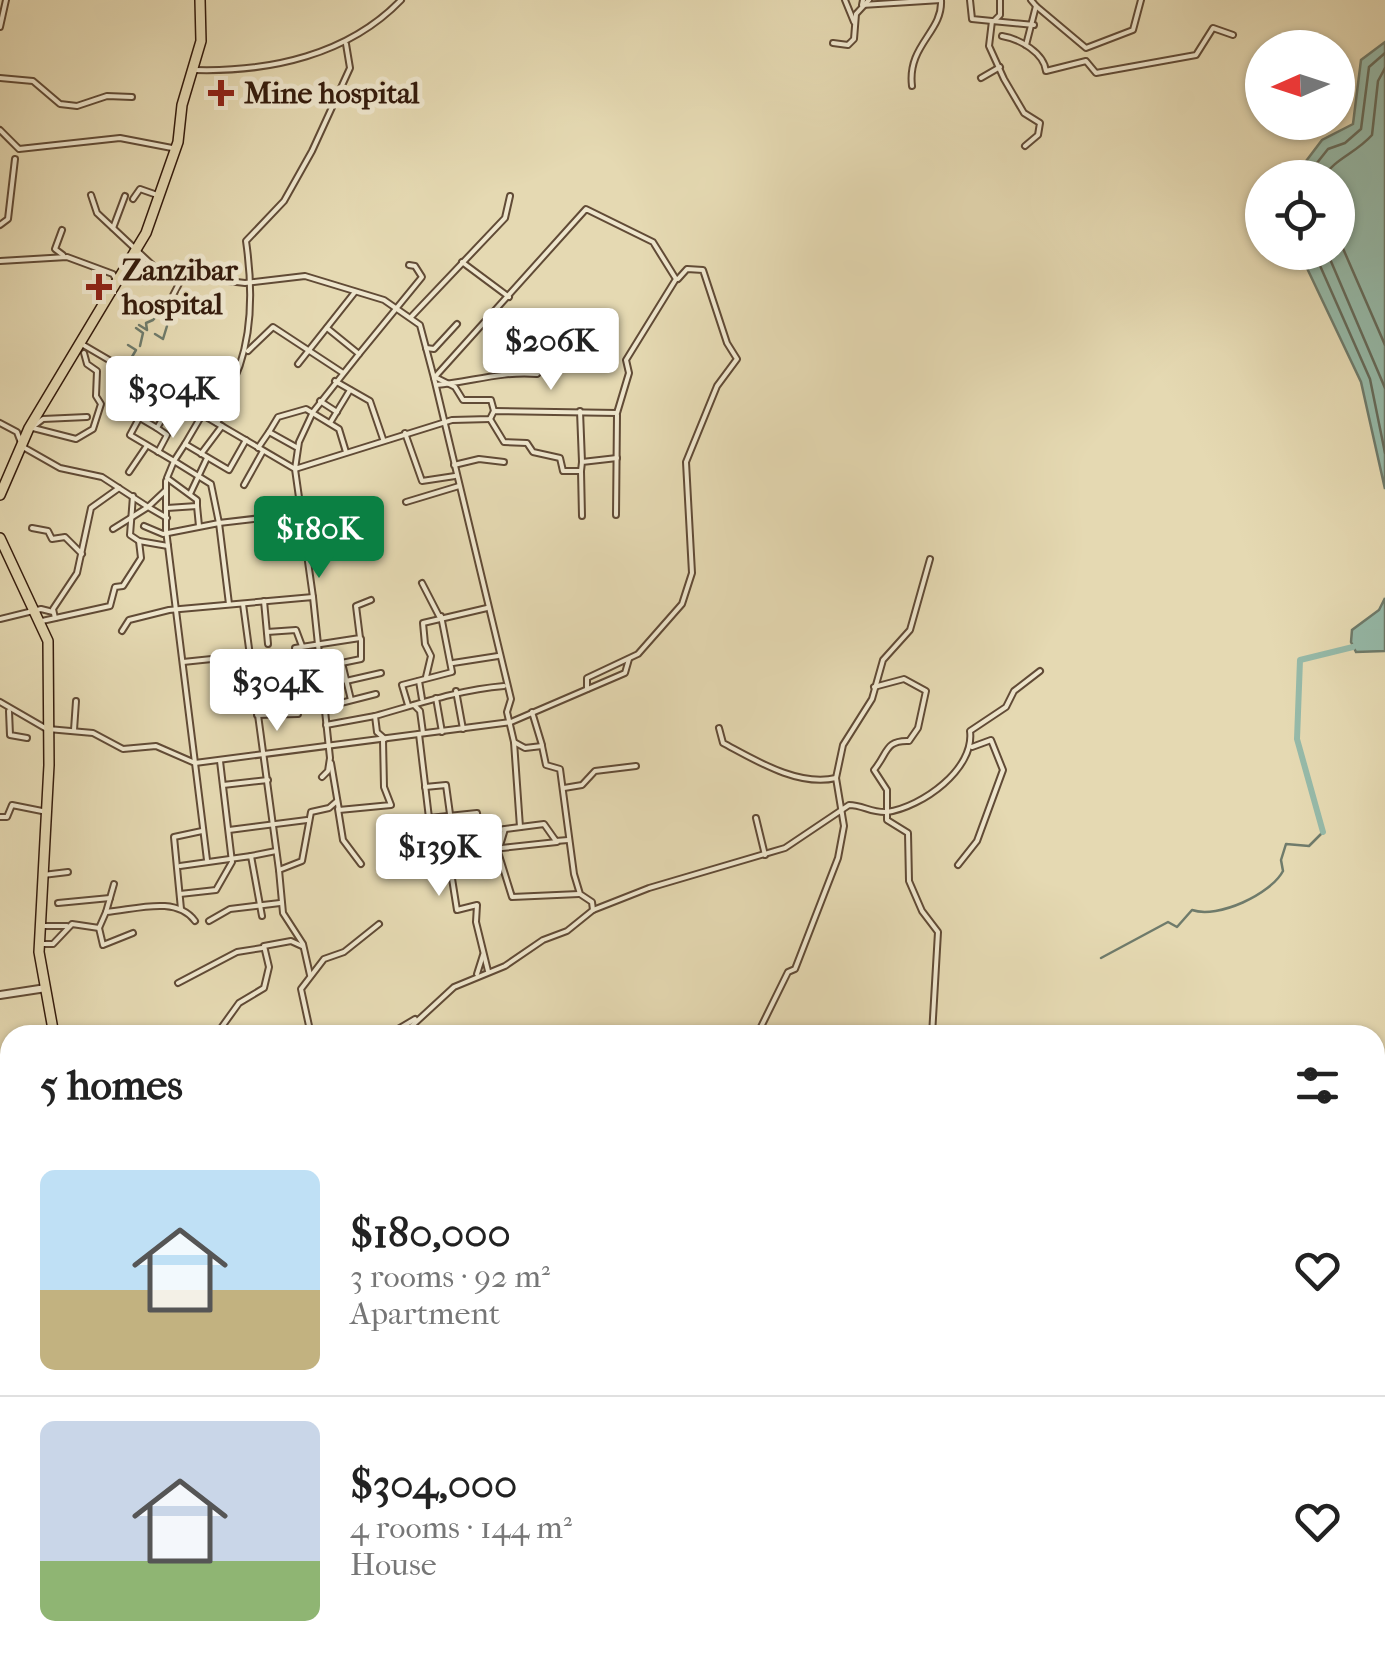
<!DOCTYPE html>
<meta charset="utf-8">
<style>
:root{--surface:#fff;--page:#f6f6f6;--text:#222;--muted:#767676;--line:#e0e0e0;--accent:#0b8043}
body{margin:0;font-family:"IM FELL French Canon",serif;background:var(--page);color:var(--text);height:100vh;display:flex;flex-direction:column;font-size:38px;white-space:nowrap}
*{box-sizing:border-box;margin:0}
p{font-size:32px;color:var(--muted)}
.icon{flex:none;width:55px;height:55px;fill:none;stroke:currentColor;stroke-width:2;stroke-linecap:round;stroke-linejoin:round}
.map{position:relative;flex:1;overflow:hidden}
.panel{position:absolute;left:0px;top:1025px;width:1385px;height:642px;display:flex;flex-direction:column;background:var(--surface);border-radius:30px 30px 0 0;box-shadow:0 2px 8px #0004}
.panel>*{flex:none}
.needle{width:65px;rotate:267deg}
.tools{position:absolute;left:1245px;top:30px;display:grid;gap:20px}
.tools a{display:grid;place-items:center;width:110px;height:110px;border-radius:50%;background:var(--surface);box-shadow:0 2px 8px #0004;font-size:50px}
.price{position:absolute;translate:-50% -85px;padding:0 22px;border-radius:10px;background:#fff;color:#222;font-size:32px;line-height:65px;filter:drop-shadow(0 2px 5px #0008)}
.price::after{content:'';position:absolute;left:50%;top:60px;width:30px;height:22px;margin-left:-15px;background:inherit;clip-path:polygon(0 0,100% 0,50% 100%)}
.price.selected{background:var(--accent);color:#fff}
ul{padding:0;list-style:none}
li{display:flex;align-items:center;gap:30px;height:250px;padding:0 40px}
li+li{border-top:2px solid var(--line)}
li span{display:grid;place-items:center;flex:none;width:280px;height:200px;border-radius:15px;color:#555}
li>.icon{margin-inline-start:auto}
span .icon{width:120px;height:120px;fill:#fffc;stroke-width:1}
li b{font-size:42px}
h2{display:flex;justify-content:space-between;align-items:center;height:120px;padding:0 40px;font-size:42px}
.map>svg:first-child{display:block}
.water{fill:#96baa9;stroke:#6f7b6b;stroke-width:2.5}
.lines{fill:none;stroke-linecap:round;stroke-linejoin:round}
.shore{stroke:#666b5b;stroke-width:2.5}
.stream{stroke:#6f7b6b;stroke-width:2.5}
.river{stroke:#96baa9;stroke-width:6}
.minor-casing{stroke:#614b36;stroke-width:8}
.tertiary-casing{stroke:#614b36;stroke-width:10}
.primary-casing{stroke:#351c0d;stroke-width:12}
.minor{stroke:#eee6cd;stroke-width:4}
.tertiary{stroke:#eee6cd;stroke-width:6}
.primary{stroke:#e5d9b2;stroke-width:9}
.poi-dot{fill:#8f2418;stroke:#eee6cd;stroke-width:4}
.labels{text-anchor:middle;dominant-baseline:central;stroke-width:10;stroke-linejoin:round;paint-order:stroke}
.poi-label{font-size:30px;font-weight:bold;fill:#351c0d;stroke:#eee6cd;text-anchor:start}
</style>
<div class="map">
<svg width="1385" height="1667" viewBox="0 0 1385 1667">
<rect width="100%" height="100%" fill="#e5d9b2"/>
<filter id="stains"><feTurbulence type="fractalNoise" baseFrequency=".002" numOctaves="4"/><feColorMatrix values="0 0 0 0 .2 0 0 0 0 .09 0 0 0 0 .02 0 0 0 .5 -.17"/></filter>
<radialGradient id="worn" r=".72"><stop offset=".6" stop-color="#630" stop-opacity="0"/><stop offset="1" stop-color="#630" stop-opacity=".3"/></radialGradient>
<g class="water">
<polygon points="1385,42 1385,489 1361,382 1305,264 1304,253 1338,252 1338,178 1294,177 1322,140 1353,124 1361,60"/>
<polygon points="1385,598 1385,651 1356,652 1351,642 1352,630 1379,610"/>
</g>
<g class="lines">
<g class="shore">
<polyline points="1305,178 1328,149 1345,143 1361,129 1369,67 1385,53"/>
<path d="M1322,178C1336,158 1356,153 1372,135L1378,81L1385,68"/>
<polyline points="1338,237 1385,345"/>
<polyline points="1314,252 1370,379 1385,453"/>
<polyline points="1327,252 1385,388"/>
</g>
<g class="stream">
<polyline points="154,319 161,306"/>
<polyline points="139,325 147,330 146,323 153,320"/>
<polyline points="136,328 143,333 140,346"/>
<polyline points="155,334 163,339 167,326"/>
<polyline points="126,367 136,350 128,345"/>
<path d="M1101,958L1168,922L1177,927L1192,910C1218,919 1271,894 1283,871L1281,860L1286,844L1309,846L1323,832"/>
</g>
<polyline class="river" points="1323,832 1297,739 1300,660 1353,647"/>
<defs>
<g id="minor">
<polyline points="845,0 854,22"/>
<polyline points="863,0 862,5 941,0"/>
<polyline points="970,0 972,19 992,21"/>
<polyline points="1036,6 1086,48 1133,30 1141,0"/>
<polyline points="994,21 1000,15 1000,0"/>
<polyline points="0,27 6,0"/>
<path d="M1002,36C1020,39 1044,53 1046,71L1086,61L1096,73L1196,55L1213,28L1233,35"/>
<polyline points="833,43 848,45 854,39 856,14 869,0"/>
<polyline points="1026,45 1036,6 1031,0"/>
<path d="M195,70C270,72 348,55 401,0"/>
<polyline points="0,78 33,81 60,104 77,106 107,96 132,97"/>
<polyline points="981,78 1000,67"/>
<path d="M912,86C907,45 943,32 941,0"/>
<polyline points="0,130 19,149 120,138 172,148"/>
<polyline points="1025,146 1038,135 1040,123 1024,113 1004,79 989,46 992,21 1034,25"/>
<polyline points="91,195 97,213 162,274"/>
<polyline points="133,199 140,189 160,196"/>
<polyline points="0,225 8,219 15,159"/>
<polyline points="113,228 125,196"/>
<polyline points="62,230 55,249 63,255"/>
<polyline points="0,261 67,257 113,274 115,278"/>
<polyline points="462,262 509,297"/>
<polyline points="125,269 245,283 305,276 384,300 420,325 434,378 586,209 653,242 676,279 626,360 629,373 617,413 494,411 490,419 452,420 295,469 299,442 313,412 359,354 327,328"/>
<polyline points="170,301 182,278"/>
<polyline points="412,316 505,218 510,196"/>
<polyline points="80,343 295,469 313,597"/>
<polyline points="426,348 434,349 457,324"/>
<polyline points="248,351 273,327 343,373"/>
<polyline points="359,354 422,277 415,266 409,265"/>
<polyline points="181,362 222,398"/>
<polyline points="298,364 355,292"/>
<polyline points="434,378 511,699 507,712 514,742 525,748 542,746 546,765 560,769 574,874 580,894 592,902 593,910"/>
<polyline points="437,378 455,387 463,400 491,400 494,411"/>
<polyline points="335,381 370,401 383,439"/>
<path d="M436,385C471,382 500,371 537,374L563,349"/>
<polyline points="155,389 130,435 174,461 167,478 197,500 197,506 167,508"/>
<polyline points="320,401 337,412"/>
<polyline points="580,411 582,462"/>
<polyline points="140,418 157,428"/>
<path d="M208,418C252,373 255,303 246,241L284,201L312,151L350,68L346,44"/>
<polyline points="490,419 504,442 527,443 533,452 560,458 563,471 581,471 582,516"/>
<polyline points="0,423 17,432 20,440"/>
<polyline points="217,423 226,408"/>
<polyline points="330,423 350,390"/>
<polyline points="34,426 43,419 87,417"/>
<polyline points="33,428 76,439 93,429 101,404 96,396 97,371 87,364 84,353"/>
<polyline points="269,432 278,417 306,409 339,429 346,452"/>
<polyline points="405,433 422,481 455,476"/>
<polyline points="246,440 229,470 185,444 174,461 211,484 219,523 304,513"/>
<polyline points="185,444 202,415"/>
<polyline points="23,447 60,468 102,477 148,507 166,490 166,481"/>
<polyline points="258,448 269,432 296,447"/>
<polyline points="158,452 167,435 157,428 174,399"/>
<polyline points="201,454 222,426"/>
<polyline points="454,465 479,459 504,462"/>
<polyline points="581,471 582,462 617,458"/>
<polyline points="129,472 146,447"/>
<polyline points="244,485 263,451"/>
<polyline points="166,490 166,530 195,763 511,722 625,673 629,659"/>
<polyline points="190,494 207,458"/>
<polyline points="406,502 459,486"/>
<polyline points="197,506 199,526"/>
<polyline points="616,515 617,415"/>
<polyline points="144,526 163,534 219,523 229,604"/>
<polyline points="32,528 48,531 52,539 65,537 82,554"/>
<polyline points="113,529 148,507 167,518"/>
<polyline points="139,541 168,546"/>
<polyline points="422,583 439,616"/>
<polyline points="264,601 268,644"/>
<polyline points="243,604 279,870"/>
<polyline points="55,618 53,609 77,573 91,508 119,488"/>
<polyline points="0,619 41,609 53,612"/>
<polyline points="42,621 110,606 115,587 123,586 141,558 139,541 130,535 133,496"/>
<polyline points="122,631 129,620 169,610 313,597 330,758 328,771 322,777"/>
<polyline points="267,632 296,630 302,646"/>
<polyline points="183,662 250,655"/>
<polyline points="342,663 351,700"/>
<polyline points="453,663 498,656"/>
<polyline points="322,667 361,659 361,639"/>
<polyline points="426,677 431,656 425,644 423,623 487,608"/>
<polyline points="299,678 295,648 360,638 356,606 371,600"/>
<polyline points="346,681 381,673"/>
<polyline points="419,681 422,699"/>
<polyline points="272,683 276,713"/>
<polyline points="255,685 322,676"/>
<path d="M874,687L904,679L926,691L918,728L909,741C885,740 888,753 874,770L887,790V820L908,833L909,881L922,911L938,932L932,1035"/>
<polyline points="587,689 587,678 638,654 682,604 692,573 686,462 717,386 737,359 727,343 703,270 687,269 678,279"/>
<polyline points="456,691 463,729"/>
<polyline points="436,698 442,732"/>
<polyline points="0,702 45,728"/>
<polyline points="408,705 402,685 452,672 441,616"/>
<polyline points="414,705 420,711 423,733"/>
<polyline points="325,707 376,694"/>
<polyline points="9,711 10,735 27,738"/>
<polyline points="532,712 542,745"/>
<polyline points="257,715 298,714"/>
<polyline points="326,725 375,716"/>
<path d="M719,728L723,743C755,760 798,787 836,778"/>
<polyline points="48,729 93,733 123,749 156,746 195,763 207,860"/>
<polyline points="74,730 76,701"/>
<polyline points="419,734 429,818 477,813 480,833 505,829"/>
<path d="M385,739L377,732L375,716C418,704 458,690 504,686"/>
<polyline points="514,742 520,827"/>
<polyline points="331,763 339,810 391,805 384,787 383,740"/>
<polyline points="223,785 268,780"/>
<polyline points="425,787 446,785 450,814"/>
<polyline points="564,788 582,785 595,771 636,766"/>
<polyline points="338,809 343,840 361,864"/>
<polyline points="0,817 7,817 12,805 47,812"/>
<polyline points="429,818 432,864 450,866 457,910 477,905 476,922 488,971"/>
<polyline points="756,818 765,855"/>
<polyline points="229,830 307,820"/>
<polyline points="502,848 557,842"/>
<polyline points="498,852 512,897 579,894"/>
<polyline points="251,856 276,851"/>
<polyline points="450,865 465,869 480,862 480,854 498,852 505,829 544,824 556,841 568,840"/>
<polyline points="958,865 977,841 1003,770 991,740 972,747"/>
<polyline points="180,866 251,856 262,916"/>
<polyline points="43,875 68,872"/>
<polyline points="180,894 216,890 232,862 220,761"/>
<polyline points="58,903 110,898"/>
<polyline points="181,909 174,837 202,831"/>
<polyline points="106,912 114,884"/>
<polyline points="209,921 230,909 280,903"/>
<polyline points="42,926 67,926"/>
<polyline points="99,928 103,945 133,933"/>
<path d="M42,944H53L72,924L99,928L106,912C134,910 176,895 195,921"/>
<polyline points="477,974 483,955"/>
<polyline points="310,975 303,944 283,913 279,870 302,861 311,812 329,808 337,801"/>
<polyline points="178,983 237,952 262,948"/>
<polyline points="216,1035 239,1003 264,988 269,967 264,946 291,941 302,946"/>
<polyline points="311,1035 301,989 324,959 344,952 379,924"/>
<polyline points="388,1035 415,1019"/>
<path d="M402,1035L454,987L505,966L543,940L567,931L593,910L649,888L785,848L849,805C863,805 871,813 887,812C922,807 975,769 970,731L1006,707L1014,691L1040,671"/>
<polyline points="409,1035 468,1035"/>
<polyline points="757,1035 788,972 795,969 838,858 844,826 836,778 843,745 872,699 883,660 910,630 930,559"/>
<polyline points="0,1138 10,1134"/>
<polyline points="0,1365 10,1363"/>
<polyline points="0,1377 10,1378"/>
<polyline points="0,1409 10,1425"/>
<polyline points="0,1430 10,1431"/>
<polyline points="9,1472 10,1513"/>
<polyline points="0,1584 10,1591"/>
<polyline points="7,1590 10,1624"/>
<polyline points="1375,1606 1385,1597"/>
<polyline points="0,1649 10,1649"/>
<polyline points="0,1657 10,1649"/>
<polyline points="81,1658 83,1667"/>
<polyline points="372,1658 374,1667"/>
<polyline points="521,1658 533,1667"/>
<polyline points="751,1658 756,1667"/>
<polyline points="1145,1658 1173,1667"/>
<polyline points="1277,1658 1278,1667"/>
<polyline points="296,1667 298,1658"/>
<polyline points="323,1667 324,1658"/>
<polyline points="399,1667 401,1658"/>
<polyline points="489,1667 490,1658"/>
<polyline points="813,1667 814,1658"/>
<polyline points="1118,1667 1129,1658"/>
<polyline points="1337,1667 1338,1658"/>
</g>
<g id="tertiary">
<polyline points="0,995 46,988"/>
<polyline points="1375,1111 1385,1111"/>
<polyline points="214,1667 286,1658"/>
</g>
<g id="primary">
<polyline points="0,495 29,428 146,233 178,142 182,105 201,41 200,0"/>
<polyline points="0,538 48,641 49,765 39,952 54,1035"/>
<polyline points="124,1658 124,1667"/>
</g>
</defs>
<use href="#minor" class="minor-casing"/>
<use href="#tertiary" class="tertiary-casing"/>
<use href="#primary" class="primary-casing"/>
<use href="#minor" class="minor"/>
<use href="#tertiary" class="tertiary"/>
<use href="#primary" class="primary"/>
</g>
<g class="poi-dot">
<path d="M216 78h10v10h10v10h-10v10h-10v-10h-10v-10h10z"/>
<path d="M94 272h10v10h10v10h-10v10h-10v-10h-10v-10h10z"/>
</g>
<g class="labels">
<g class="poi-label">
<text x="244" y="93">Mine hospital</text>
<text x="122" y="270">Zanzibar<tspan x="122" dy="34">hospital</tspan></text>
</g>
</g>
<rect width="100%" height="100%" filter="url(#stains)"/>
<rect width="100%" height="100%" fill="url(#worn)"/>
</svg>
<div class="tools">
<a><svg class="needle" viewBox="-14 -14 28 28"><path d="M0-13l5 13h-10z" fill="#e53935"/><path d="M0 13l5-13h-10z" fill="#767676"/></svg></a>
<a><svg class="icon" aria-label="locate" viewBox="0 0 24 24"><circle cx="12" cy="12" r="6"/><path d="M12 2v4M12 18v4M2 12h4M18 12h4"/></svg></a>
</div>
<b class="price" style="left:551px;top:393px">$206K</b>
<b class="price" style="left:173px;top:441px">$304K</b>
<b class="price selected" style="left:319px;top:581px">$180K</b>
<b class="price" style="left:277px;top:734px">$304K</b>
<b class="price" style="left:439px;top:899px">$139K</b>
<section class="panel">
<h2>5 homes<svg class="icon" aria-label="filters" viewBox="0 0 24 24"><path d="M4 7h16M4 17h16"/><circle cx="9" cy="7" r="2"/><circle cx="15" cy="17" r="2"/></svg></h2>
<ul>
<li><span style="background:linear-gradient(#bfe0f5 60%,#c2b280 0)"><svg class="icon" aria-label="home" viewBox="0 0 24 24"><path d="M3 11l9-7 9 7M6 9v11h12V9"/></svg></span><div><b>$180,000</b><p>3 rooms · 92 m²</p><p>Apartment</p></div><svg class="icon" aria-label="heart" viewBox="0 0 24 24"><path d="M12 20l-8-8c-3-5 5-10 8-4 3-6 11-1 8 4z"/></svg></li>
<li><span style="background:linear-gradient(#c9d6e8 70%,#8fb573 0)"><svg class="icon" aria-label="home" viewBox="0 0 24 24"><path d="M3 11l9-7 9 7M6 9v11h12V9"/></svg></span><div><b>$304,000</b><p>4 rooms · 144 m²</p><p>House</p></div><svg class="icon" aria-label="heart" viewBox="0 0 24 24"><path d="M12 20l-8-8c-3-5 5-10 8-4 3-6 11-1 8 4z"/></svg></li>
</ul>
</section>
</div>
